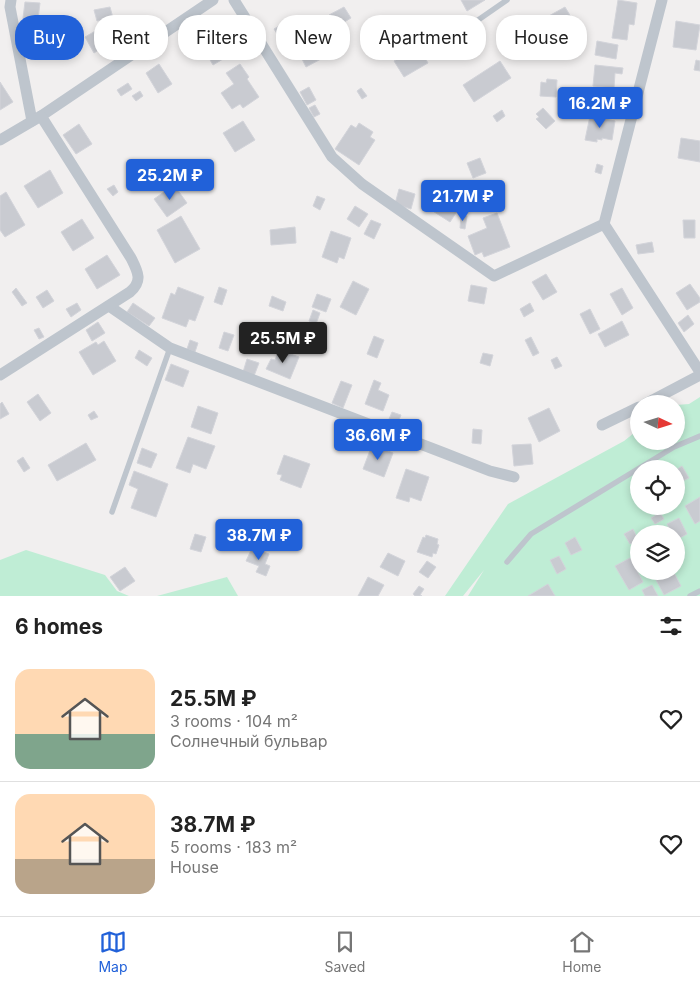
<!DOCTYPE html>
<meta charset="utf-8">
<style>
:root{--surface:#fff;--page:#f6f6f6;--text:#222;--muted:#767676;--line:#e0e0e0;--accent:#2161d9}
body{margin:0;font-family:Inter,sans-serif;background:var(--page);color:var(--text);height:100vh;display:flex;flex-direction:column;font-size:19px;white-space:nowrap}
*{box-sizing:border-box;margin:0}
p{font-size:16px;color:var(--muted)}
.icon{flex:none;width:28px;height:28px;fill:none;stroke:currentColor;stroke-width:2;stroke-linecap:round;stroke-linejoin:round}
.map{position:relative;height:596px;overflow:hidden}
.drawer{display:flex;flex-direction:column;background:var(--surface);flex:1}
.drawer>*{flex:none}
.top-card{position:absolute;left:15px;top:15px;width:670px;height:45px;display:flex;gap:10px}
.needle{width:32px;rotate:94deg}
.buttons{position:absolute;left:630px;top:395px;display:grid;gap:10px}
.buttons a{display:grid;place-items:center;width:55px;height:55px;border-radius:50%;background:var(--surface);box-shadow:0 2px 8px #0003;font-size:25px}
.price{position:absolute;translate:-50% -42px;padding:0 11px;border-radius:5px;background:var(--accent);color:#fff;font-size:16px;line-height:32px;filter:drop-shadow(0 1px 2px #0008)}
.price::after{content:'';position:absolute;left:50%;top:30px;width:15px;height:11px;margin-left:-8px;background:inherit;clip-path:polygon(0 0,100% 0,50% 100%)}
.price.current{background:#222;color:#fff}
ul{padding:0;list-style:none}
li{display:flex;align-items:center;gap:15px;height:125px;padding:0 15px}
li+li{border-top:1px solid var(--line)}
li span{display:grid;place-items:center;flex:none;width:140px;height:100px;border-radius:15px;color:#555}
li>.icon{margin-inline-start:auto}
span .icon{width:60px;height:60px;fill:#fffc;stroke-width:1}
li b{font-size:21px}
h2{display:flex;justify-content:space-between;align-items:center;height:60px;padding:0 15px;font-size:21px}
.pill{padding:0 18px;border-radius:20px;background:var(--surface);box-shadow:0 2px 8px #0003;font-size:18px;line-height:45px}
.pill.current{background:var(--accent);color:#fff}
.dock{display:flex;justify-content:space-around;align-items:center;height:70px;border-top:1px solid var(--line);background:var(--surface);font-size:14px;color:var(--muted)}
.dock a{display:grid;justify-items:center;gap:2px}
.dock .current{color:var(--accent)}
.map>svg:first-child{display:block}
.green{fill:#bfedd5;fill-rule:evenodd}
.building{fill:#c9cbd1;stroke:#d3d4da}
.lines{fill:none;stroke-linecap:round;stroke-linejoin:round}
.service{stroke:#bec5cd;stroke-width:5.5}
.minor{stroke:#bec5cd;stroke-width:11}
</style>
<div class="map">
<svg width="700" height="596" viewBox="0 0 700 596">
<rect width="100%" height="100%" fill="#f1efef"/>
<g class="green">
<path d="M700,397V596H468L484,570L463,596H445L508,504L624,441L639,429V441H676V405L689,404ZM639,469H676V506H639ZM639,534H676V571H639Z"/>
<polygon points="26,550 105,575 117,591 129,596 0,596 0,560"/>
<polygon points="227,577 238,596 157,596"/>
</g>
<g class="building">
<polygon points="461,0 485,0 467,11"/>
<polygon points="618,0 637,3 634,25 629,24 627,40 612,38"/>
<polygon points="25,2 40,3 38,19 23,18"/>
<polygon points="110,7 113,18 97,21 94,10"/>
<polygon points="344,7 351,18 336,27 329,15"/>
<polygon points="565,7 571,17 552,27 547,17"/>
<polygon points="413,16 425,32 400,51 388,35"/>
<polygon points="542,17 548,27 537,33 532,23"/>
<polygon points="116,19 121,28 114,32 109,23"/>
<polygon points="316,19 334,52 306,67 289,33"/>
<polygon points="289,20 294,27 279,37 274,29"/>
<polygon points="676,21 700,25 696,50 673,47"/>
<polygon points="43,25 45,31 33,34 32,27"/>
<polygon points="104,26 113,41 94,53 85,37"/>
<polygon points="219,28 233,53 213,65 198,39"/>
<polygon points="524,39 533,41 529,56 514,52 516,44 522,46"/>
<polygon points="597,41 618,45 616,59 595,55"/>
<polygon points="421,51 428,63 404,77 394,61 410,52 412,56"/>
<polygon points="696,60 700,61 700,71 694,70"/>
<polygon points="500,61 511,78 474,102 463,85"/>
<polygon points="159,64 172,84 158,93 146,73"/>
<polygon points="240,64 249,77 247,79 259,97 243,108 240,104 232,109 221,93 234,84 226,73"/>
<polygon points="595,65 623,68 622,74 615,73 614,88 593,86"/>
<polygon points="547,79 557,80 556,97 540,96 541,82 546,83"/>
<polygon points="0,82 13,102 0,110"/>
<polygon points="128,83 132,89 121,96 117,90"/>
<polygon points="309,87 316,100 307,105 300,92"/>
<polygon points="361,88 367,96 362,99 357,91"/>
<polygon points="140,91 143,96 136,101 132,96"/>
<polygon points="616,98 624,99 622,112 614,110"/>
<polygon points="315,105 320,114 314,117 309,108"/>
<polygon points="543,108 555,121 546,129 536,119 539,117 536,114"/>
<polygon points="502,110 505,116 497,122 493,116"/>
<polygon points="590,116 615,121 612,140 602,138 602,140 597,139 597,142 585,140"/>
<polygon points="243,121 255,140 235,152 223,133"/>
<polygon points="359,123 373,132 370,137 375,140 359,165 335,149 351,125 356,128"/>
<polygon points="79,124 92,144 76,154 63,135"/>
<polygon points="681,138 700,141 700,162 678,158"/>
<polygon points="480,158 486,173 473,178 467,163"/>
<polygon points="597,164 603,166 601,174 595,172"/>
<polygon points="50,170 63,193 38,208 24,186"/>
<polygon points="114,185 118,192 113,196 107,189"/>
<polygon points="174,185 187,203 167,217 154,199"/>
<polygon points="441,188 463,202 450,222 428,208"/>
<polygon points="399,189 415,194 411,209 395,204"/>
<polygon points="6,192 25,225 5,237 0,230 0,196"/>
<polygon points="317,196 325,199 320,210 313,206"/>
<polygon points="355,206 368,214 359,227 347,219"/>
<polygon points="497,213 510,247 484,257 482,252 475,255 468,236 487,228 483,218"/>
<polygon points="461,215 467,216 465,229 460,228"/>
<polygon points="181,216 200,249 175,263 157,230"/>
<polygon points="82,219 94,238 73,251 61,232"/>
<polygon points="371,220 381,224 374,239 364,234"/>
<polygon points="683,220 695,220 695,238 684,238"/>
<polygon points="295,227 296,243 271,245 270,230"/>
<polygon points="331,231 351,238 344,259 339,257 337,263 322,257"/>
<polygon points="652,242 654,252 638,254 636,245"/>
<polygon points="107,255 120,275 97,289 85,269"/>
<polygon points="546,274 557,292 543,300 532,282"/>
<polygon points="353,281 369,289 356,315 340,307"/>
<polygon points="690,284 700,298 700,302 687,310 676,293"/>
<polygon points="471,285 487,288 484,304 468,301"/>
<polygon points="178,287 204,297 195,321 189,319 186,327 162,318 171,293 175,295"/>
<polygon points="219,287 227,290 222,305 214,302"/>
<polygon points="16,288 27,303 22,306 12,292"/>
<polygon points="622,288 633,308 622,315 610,294"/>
<polygon points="47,290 54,301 43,308 36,297"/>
<polygon points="317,294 331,299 326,312 312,307"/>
<polygon points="272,296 286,302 283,311 269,306"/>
<polygon points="77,303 81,310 71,317 66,309"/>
<polygon points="133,303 155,318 149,326 127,312"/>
<polygon points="530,303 534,311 524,317 520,309"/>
<polygon points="590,309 600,329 590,334 580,314"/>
<polygon points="313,310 320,313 316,324 309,321"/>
<polygon points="688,315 694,324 684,332 678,323"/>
<polygon points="622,321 629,335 605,347 598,334"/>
<polygon points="98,322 105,333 92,341 86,330"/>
<polygon points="39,328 44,337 39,339 34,330"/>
<polygon points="224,332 234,335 228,351 219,348"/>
<polygon points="374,336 384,340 377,358 367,354"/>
<polygon points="531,337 539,353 533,356 525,340"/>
<polygon points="190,340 198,343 195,352 187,349"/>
<polygon points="104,341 116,361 93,375 79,352 96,342 98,345"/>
<polygon points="139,350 152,358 147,366 135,358"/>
<polygon points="279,350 299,357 290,379 266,369 271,359 275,360"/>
<polygon points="483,353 493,355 490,366 480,363"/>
<polygon points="557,357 562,366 555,369 551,360"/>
<polygon points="247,359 259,363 254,376 243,372"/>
<polygon points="171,364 189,371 183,387 165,380"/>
<polygon points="374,380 381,383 378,390 389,395 383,411 365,404"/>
<polygon points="341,381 352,385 343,408 332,403"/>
<polygon points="38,394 51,413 40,421 27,402"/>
<polygon points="2,402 9,414 0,419 0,404"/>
<polygon points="198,406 218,413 211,434 191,427"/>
<polygon points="549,408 560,431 539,442 528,418"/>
<polygon points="94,411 98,417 91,420 88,415"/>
<polygon points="392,412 401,415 396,427 387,424"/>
<polygon points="473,429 482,430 481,444 472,443"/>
<polygon points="188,437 215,446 206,469 193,464 190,473 176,468"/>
<polygon points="86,443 96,460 57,481 48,465"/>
<polygon points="531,444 533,464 514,466 512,445"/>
<polygon points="372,445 393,453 384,477 363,469"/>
<polygon points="142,448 157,454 151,468 137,463"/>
<polygon points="284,455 310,464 301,488 280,480 282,475 277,474"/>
<polygon points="23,457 30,468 24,472 17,461"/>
<polygon points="682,466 689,478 676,484 676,470"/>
<polygon points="406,469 429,477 421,501 410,497 409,502 396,498"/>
<polygon points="134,471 168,484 156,517 131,508 138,489 129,485"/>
<polygon points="700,497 700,521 695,524 685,506"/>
<polygon points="660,513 664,519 655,524 651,518"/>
<polygon points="679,518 687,534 676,540 676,534 672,534 667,524"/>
<polygon points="633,529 638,540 630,544 624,534"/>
<polygon points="195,534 206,537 201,552 190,549"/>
<polygon points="426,535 438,539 437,544 439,545 436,554 433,553 432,557 417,552 423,537 425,538"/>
<polygon points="575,537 582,550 571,555 565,543"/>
<polygon points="252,548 269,554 265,564 270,566 266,576 256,572 259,566 246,561"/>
<polygon points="388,553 405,561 398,576 380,567"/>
<polygon points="559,556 566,569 557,574 550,560"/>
<polygon points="630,558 643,582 629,590 615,566"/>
<polygon points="427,561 436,567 428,578 419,572"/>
<polygon points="125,567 135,581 120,591 110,577"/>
<polygon points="667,571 673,571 681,586 664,595 655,578"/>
<polygon points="368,577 384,585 378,596 358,596"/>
<polygon points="548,584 555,596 528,596"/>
<polygon points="652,585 658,596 645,596 642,590"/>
<polygon points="419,586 424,589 420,595 422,596 415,596 413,594"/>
</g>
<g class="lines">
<g class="service">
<polyline points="445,43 507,0"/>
<polyline points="112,512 170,348"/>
<polyline points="507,562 531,534 674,447 700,436"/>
<polyline points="690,596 700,591"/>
</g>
<g class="minor">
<polyline points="11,0 10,7 32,121"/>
<polyline points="234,0 332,157 362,184 494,276 604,224 662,0"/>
<polyline points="0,140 41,116 213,0"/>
<polyline points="604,224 700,372"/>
<polyline points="109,306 170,348 444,453 490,471 514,477"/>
<path d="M0,375L130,292C143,281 138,272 131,258L41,116"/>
<polyline points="645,404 700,375"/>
<polyline points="602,425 639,407"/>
</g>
</g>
</svg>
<div class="buttons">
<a><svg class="needle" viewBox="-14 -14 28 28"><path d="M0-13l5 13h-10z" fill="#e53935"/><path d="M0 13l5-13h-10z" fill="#767676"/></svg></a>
<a><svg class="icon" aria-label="locate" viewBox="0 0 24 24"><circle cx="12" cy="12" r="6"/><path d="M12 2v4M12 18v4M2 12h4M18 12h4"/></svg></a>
<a><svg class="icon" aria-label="layers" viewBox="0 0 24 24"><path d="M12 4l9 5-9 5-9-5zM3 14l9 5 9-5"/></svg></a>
</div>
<b class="price" style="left:600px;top:129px">16.2M ₽</b>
<b class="price" style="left:170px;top:201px">25.2M ₽</b>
<b class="price" style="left:463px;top:222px">21.7M ₽</b>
<b class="price current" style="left:283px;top:364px">25.5M ₽</b>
<b class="price" style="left:378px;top:461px">36.6M ₽</b>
<b class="price" style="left:259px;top:561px">38.7M ₽</b>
<div class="top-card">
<a class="pill current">Buy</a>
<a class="pill">Rent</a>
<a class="pill">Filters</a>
<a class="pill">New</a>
<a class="pill">Apartment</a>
<a class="pill">House</a>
</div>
</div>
<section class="drawer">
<h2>6 homes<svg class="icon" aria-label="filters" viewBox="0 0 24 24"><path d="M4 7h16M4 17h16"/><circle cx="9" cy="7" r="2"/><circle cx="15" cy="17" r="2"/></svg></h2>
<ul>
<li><span style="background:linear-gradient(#ffd9b3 65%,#7fa58c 0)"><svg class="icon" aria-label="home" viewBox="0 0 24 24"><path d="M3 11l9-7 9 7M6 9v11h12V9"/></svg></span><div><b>25.5M ₽</b><p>3 rooms · 104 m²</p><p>Солнечный бульвар</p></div><svg class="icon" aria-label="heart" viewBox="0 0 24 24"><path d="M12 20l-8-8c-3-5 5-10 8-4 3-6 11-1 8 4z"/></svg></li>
<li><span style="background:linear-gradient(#ffd9b3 65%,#b9a48a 0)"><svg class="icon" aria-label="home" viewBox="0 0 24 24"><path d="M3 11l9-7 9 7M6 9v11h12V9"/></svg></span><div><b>38.7M ₽</b><p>5 rooms · 183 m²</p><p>House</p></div><svg class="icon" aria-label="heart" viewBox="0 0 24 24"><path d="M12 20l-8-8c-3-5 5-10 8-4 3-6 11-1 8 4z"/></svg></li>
</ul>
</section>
<nav class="dock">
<a class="current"><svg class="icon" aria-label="map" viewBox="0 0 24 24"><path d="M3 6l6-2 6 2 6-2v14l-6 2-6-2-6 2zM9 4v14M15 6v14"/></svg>Map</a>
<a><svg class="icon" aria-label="saved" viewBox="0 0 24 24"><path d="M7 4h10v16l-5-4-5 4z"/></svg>Saved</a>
<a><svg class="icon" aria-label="home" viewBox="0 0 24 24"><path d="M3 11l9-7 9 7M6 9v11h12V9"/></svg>Home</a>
</nav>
